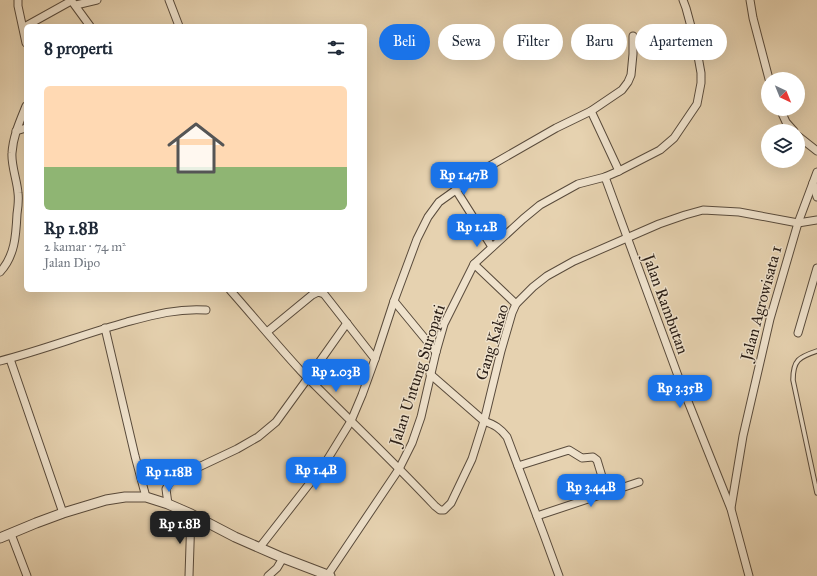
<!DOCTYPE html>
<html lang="id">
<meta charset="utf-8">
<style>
:root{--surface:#fff;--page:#f2f2f3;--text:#1f2937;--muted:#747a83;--line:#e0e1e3;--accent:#1a73e8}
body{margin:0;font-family:"IM FELL Great Primer",serif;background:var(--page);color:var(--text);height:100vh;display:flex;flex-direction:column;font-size:15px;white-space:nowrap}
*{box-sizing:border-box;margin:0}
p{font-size:13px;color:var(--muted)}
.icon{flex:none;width:22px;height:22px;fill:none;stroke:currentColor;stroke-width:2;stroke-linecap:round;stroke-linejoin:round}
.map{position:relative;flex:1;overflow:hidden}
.panel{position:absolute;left:24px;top:24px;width:343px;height:268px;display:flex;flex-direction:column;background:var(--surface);border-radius:6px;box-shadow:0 4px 16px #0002}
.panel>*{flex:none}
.guide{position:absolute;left:379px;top:24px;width:378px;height:36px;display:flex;gap:8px}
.needle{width:26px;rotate:137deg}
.controls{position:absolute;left:761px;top:72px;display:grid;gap:8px}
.controls a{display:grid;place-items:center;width:44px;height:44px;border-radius:50%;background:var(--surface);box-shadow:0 4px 16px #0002;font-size:20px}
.price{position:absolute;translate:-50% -34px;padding:0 9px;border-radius:8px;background:var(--accent);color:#fff;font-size:13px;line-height:26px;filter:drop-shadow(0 1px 2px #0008)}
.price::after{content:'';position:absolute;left:50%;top:24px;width:12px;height:9px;margin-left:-6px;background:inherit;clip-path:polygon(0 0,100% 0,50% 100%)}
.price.on{background:#222;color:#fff}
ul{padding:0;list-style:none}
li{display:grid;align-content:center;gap:8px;height:212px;padding:0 20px}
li+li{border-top:1px solid var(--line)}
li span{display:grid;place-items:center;height:124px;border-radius:6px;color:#555}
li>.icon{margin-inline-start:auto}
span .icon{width:72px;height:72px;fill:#fffc;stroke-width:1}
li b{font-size:17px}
h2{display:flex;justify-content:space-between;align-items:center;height:48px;padding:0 20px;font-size:17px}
.tag{padding:0 14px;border-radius:18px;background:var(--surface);box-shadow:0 4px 16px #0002;font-size:14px;line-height:36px}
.tag.on{background:var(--accent);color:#fff}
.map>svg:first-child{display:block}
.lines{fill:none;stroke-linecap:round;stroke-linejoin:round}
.service-casing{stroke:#594b3c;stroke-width:5.5}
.minor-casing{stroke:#594b3c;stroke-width:9}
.tertiary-casing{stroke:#594b3c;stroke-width:11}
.service{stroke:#efe2cc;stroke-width:3.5}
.minor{stroke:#efe2cc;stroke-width:7}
.tertiary{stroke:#efe2cc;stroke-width:9}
.labels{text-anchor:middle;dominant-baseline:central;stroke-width:3;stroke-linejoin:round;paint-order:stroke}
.street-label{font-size:16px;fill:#2a1e16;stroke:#efe2cc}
</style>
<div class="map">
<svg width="817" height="576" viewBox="0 0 817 576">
<rect width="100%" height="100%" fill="#e6d2b0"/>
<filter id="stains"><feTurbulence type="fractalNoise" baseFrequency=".005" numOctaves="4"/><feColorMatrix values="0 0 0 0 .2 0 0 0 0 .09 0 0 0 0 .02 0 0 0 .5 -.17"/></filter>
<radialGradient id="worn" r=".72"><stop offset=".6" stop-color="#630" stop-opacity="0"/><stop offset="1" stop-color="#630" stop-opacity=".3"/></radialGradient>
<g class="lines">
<defs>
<path id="service" d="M817,351C799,357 793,360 793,380L817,493"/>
<g id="minor">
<polyline points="18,0 18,6 26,43"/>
<polyline points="71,0 90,26"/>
<polyline points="169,0 179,26"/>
<polyline points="750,0 753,18 769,79"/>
<polyline points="76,5 97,0"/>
<polyline points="26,26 71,1"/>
<polyline points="780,109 786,122 794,131"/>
<polyline points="591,111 619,171"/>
<polyline points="16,131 26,128"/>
<polyline points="798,136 817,151"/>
<polyline points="605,177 681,384 731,509 749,576"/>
<polyline points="813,183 817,197"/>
<polyline points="456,190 492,247"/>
<polyline points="474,264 516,304"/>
<path d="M0,272C15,256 16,235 17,214C18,207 19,200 18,193C17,180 11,165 12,153C13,136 20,121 26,106"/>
<path d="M230,290C253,316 276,344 300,370C345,416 391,459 435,506L440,510H444L451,503L472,459L484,421L501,351L512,313L516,304L533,287L547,276L574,261L659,224L685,215L703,210L739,212L798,223L817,220"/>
<polyline points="394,301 436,352"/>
<polyline points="105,328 135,456 146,497"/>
<polyline points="267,332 312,295 318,292 324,294 375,359"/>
<polyline points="798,333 817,268"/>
<polyline points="10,359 63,513"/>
<path d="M0,361C43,350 84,334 127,322C153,315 178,308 206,310"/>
<path d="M430,374L484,421C495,425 500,428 507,437L544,535L559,576"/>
<polyline points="518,466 569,450 582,458 593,457 597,460 607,493"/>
<polyline points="168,504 166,489 170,482 184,474 237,449 258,437 276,422 313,371 347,323"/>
<polyline points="731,508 743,436 770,319 798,223 817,172"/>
<polyline points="537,516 639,482"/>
<polyline points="11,534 27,576"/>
<polyline points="260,547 324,465 351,421 362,395 375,359 394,301 417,239 428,217 439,202 488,167 556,128 591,111 622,90 628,82 631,75 633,54 633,36"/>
<polyline points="189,576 191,514"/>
<polyline points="268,576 277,568 283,558"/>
<polyline points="327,576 399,469 412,443 421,417 436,352 444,324 474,264 523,219 540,205 578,184 605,177 619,171 660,150 674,138 697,104 701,83 701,73 696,45 686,8 683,0"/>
</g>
<polyline id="tertiary" points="0,538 36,523 63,513 106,500 125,497 146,497 168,504 191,514 235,537 283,558 330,576"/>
</defs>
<use href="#service" class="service-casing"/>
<use href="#minor" class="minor-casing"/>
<use href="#tertiary" class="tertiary-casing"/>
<use href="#service" class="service"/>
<use href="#minor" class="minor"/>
<use href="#tertiary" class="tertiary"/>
</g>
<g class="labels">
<g class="street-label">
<text transform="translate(761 303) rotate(-75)">Jalan Agrowisata 1</text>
<text transform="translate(666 304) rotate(70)">Jalan Rambutan</text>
<text transform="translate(492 342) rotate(-73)">Gang Kakao</text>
<text transform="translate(417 375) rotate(-72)">Jalan Untung Suropati</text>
</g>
</g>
<rect width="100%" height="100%" filter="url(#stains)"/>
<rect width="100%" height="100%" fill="url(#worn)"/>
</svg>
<div class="controls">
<a><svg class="needle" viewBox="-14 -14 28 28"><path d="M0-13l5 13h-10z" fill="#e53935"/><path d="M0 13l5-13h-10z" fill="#747a83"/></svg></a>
<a><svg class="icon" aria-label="layers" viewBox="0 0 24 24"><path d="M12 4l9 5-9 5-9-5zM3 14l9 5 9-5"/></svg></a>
</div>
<b class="price" style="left:464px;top:196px">Rp 1.47B</b>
<b class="price" style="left:477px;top:248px">Rp 1.2B</b>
<b class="price" style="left:336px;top:393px">Rp 2.03B</b>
<b class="price" style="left:680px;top:409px">Rp 3.35B</b>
<b class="price" style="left:316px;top:491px">Rp 1.4B</b>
<b class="price" style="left:169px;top:493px">Rp 1.18B</b>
<b class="price" style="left:591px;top:508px">Rp 3.44B</b>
<b class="price on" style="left:180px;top:545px">Rp 1.8B</b>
<div class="guide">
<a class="tag on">Beli</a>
<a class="tag">Sewa</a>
<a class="tag">Filter</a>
<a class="tag">Baru</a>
<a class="tag">Apartemen</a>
</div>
<section class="panel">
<h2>8 properti<svg class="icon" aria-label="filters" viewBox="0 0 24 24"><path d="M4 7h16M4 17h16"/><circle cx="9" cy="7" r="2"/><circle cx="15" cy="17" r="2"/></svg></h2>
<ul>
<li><span style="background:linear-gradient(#ffd9b3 65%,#8fb573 0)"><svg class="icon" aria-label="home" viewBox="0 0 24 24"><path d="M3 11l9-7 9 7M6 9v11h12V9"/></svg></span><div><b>Rp 1.8B</b><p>2 kamar · 74 m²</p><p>Jalan Dipo</p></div></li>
</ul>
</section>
</div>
